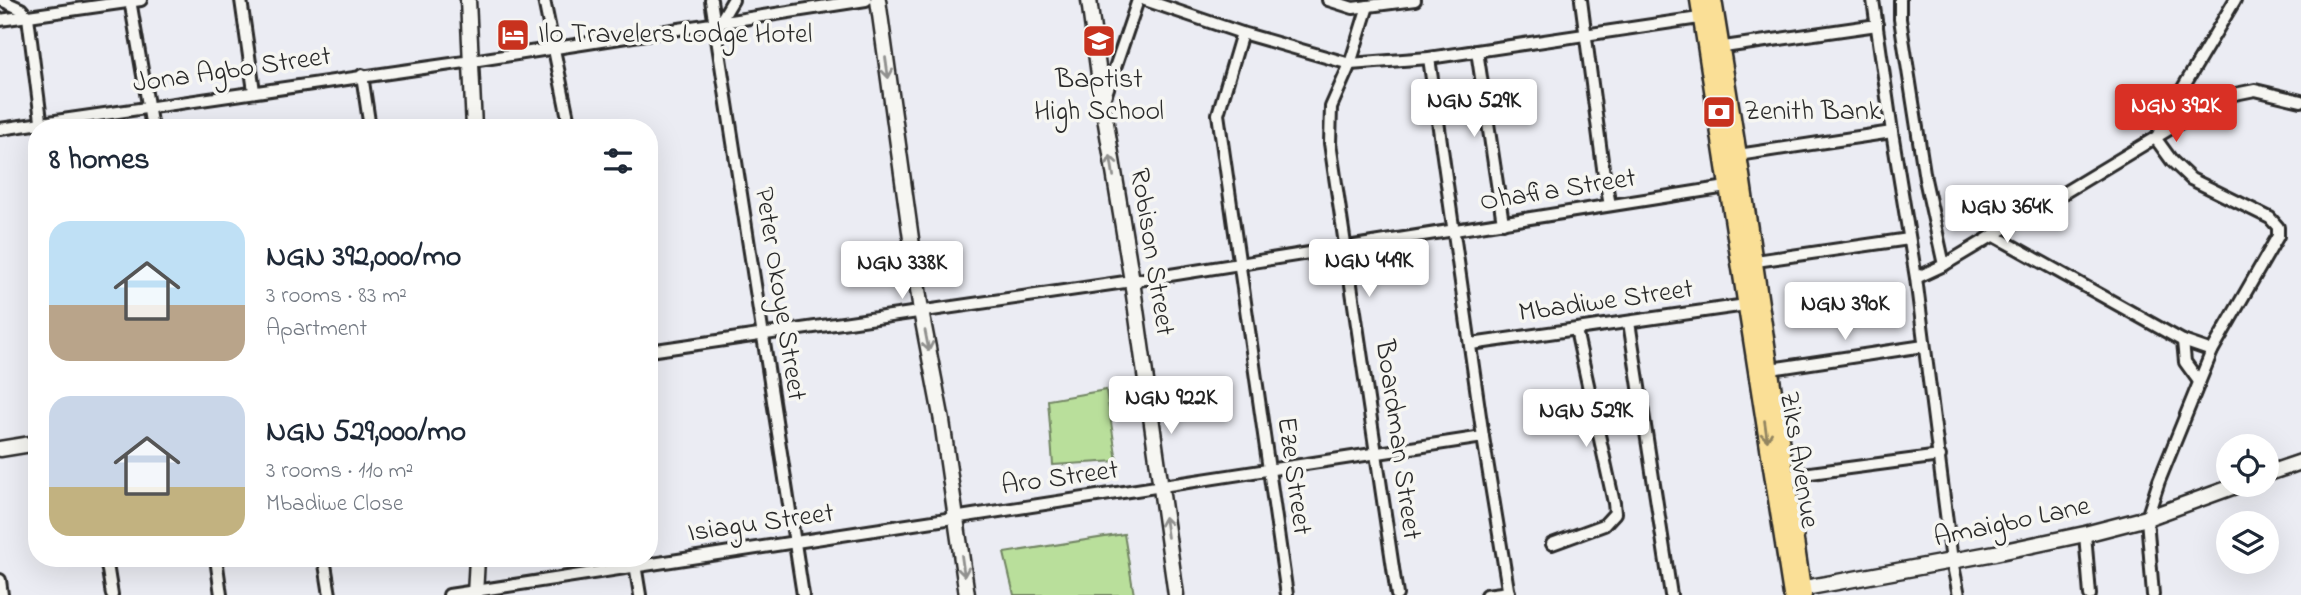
<!DOCTYPE html>
<meta charset="utf-8">
<style>
:root{--surface:#fff;--page:#f6f6f7;--text:#1f2937;--muted:#747a83;--accent:#d93025}
body{margin:0;font-family:"Indie Flower",sans-serif;background:var(--page);color:var(--text);height:100vh;display:flex;flex-direction:column;font-size:26px;white-space:nowrap}
*{box-sizing:border-box;margin:0}
p{font-size:23px;color:var(--muted)}
.icon{flex:none;width:38px;height:38px;fill:none;stroke:currentColor;stroke-width:2;stroke-linecap:round;stroke-linejoin:round}
.map{position:relative;flex:1;overflow:hidden}
.side{position:absolute;left:28px;top:119px;width:630px;height:448px;display:flex;flex-direction:column;background:var(--surface);border-radius:28px;box-shadow:0 7px 28px #0002}
.side>*{flex:none}
.controls{position:absolute;left:2216px;top:434px;display:grid;gap:14px}
.controls a{display:grid;place-items:center;width:63px;height:63px;border-radius:50%;background:var(--surface);box-shadow:0 7px 28px #0002;font-size:35px}
.price{position:absolute;translate:-50% -60px;padding:0 16px;border-radius:7px;background:#fff;color:#222;font-size:23px;line-height:46px;filter:drop-shadow(0 2px 4px #0008)}
.price::after{content:'';position:absolute;left:50%;top:42px;width:21px;height:16px;margin-left:-10px;background:inherit;clip-path:polygon(0 0,100% 0,50% 100%)}
.price.current{background:var(--accent);color:#fff}
ul{padding:0;list-style:none}
li{display:flex;align-items:center;gap:21px;height:175px;padding:0 21px}
li span{display:grid;place-items:center;flex:none;width:196px;height:140px;border-radius:21px;color:#555}
li>.icon{margin-inline-start:auto}
span .icon{width:84px;height:84px;fill:#fffc;stroke-width:1}
li b{font-size:30px}
h2{display:flex;justify-content:space-between;align-items:center;height:84px;padding:0 21px;font-size:30px}
.map>svg:first-child{display:block}
.green{fill:#b9df9b;stroke:#728563;stroke-width:2}
.lines{fill:none;stroke-linecap:round;stroke-linejoin:round}
.street-casing{stroke:#2b2b2b;stroke-width:16}
.secondary-casing{stroke:#2b2b2b;stroke-width:19}
.primary-casing{stroke:#2b2b2b;stroke-width:21}
.street{stroke:#f6f6f2;stroke-width:10}
.secondary{stroke:#f6f6f2;stroke-width:14}
.primary{stroke:#fadf96;stroke-width:16}
.oneway{stroke:#90908e}
.oneway2{stroke:#928560}
.labels{text-anchor:middle;dominant-baseline:central;stroke-width:7;stroke-linejoin:round;paint-order:stroke}
.poi-label{font-size:28px;fill:#2b2b2b;stroke:#f6f6f2;text-anchor:start}
.street-label{font-size:28px;fill:#2b2b2b;stroke:#f6f6f2}
</style>
<div class="map">
<svg width="2301" height="595" viewBox="0 0 2301 595">
<rect width="100%" height="100%" fill="#ebecf3"/>
<filter id="ink" filterUnits="userSpaceOnUse"><feTurbulence type="fractalNoise" baseFrequency=".0143" numOctaves="2"/><feDisplacementMap in="SourceGraphic" scale="14" xChannelSelector="R" yChannelSelector="G"/><feConvolveMatrix kernelMatrix="1 2 1 2 8 2 1 2 1" color-interpolation-filters="sRGB"/></filter>
<g filter="url(#ink)">
<g class="green">
<polygon points="1106,390 1117,461 1053,465 1048,400"/>
<polygon points="1124,534 1134,595 1014,595 1004,553"/>
</g>
<g class="lines">
<defs>
<g id="street">
<polyline points="1,0 21,9 28,17 42,128"/>
<polyline points="130,0 152,128"/>
<polyline points="241,0 254,91"/>
<polyline points="544,0 570,128"/>
<polyline points="711,0 803,595"/>
<polyline points="1145,0 1242,33 1350,64 1429,58 1706,17"/>
<polyline points="1328,0 1353,8 1415,0"/>
<polyline points="1581,0 1603,168 1610,205"/>
<polyline points="1873,0 1892,132 1916,278 1952,561 1959,595"/>
<polyline points="1900,0 1900,19 1925,179 1944,265 1916,278"/>
<polyline points="1368,6 1350,64 1331,107 1330,143 1397,595"/>
<polyline points="0,20 141,0"/>
<polyline points="720,22 733,0"/>
<polyline points="1242,33 1218,114 1287,595"/>
<polyline points="1717,48 1877,25"/>
<polyline points="1477,51 1503,223"/>
<polyline points="1429,58 1483,437 1509,595"/>
<polyline points="362,75 370,128"/>
<polyline points="1104,100 1138,0"/>
<polyline points="0,129 472,61 866,0"/>
<polyline points="1738,155 1892,132"/>
<polyline points="1993,235 2183,341 2212,351"/>
<polyline points="1749,262 1909,239"/>
<polyline points="1944,265 2178,124 2230,95 2255,90 2301,101"/>
<polyline points="1629,322 1671,595"/>
<polyline points="2183,341 2185,362 2198,380"/>
<polyline points="1471,344 1753,304"/>
<polyline points="649,351 1132,281 1733,186"/>
<polyline points="1764,370 1924,346"/>
<polyline points="1780,477 1940,456"/>
<polyline points="2085,534 2090,595"/>
<polyline points="1552,544 1604,525 1615,513 1614,503 1576,330"/>
<polyline points="106,558 112,595"/>
<polyline points="216,558 221,595"/>
<polyline points="324,558 330,595"/>
<polyline points="634,558 640,595"/>
<polyline points="0,580 2,595"/>
<polyline points="449,595 1483,437"/>
<polyline points="1486,595 1509,592"/>
<polyline points="2153,595 2147,518 2159,481 2212,351 2278,236 2278,227 2270,218 2191,179 2172,161 2156,139 2168,113 2235,0"/>
</g>
<g id="secondary">
<polyline points="468,0 474,128"/>
<polyline points="878,0 921,311 942,421 967,595"/>
<polyline points="1089,0 1103,105 1132,281 1176,595"/>
<polyline points="0,449 37,443"/>
<polyline points="2266,474 2301,462"/>
<polyline points="1794,590 1995,553 2085,534 2147,518 2238,485"/>
<polyline points="475,595 477,558"/>
</g>
<g id="primary">
<polyline points="1699,0 1792,595"/>
<polyline points="1713,0 1738,155 1803,595"/>
</g>
</defs>
<use href="#street" class="street-casing"/>
<use href="#secondary" class="secondary-casing"/>
<use href="#primary" class="primary-casing"/>
<use href="#street" class="street"/>
<use href="#secondary" class="secondary"/>
<use href="#primary" class="primary"/>
</g>
<defs><path id="oneway-shaft" d="M-6 0H5M1.5-3L5.5 0L1.5 3" fill="none" stroke-width="1.6" stroke-linecap="round" stroke-linejoin="round" transform="scale(1.75)"/></defs>
<g class="oneway">
<use href="#oneway-shaft" transform="translate(887 68) rotate(82)"/>
<use href="#oneway-shaft" transform="translate(1112 166) rotate(-99)"/>
<use href="#oneway-shaft" transform="translate(927 341) rotate(79)"/>
<use href="#oneway-shaft" transform="translate(1166 527) rotate(-98)"/>
<use href="#oneway-shaft" transform="translate(963 566) rotate(82)"/>
</g>
<use class="oneway2" href="#oneway-shaft" transform="translate(1766 431) rotate(82)"/>
</g>
<defs>
<symbol id="hotel-square" viewBox="-11 -11 22 22"><rect x="-9" y="-9" width="18" height="18" rx="4" fill="#c8321e" stroke="#f6f6f2"/><path d="M-6-4.5h1.5V1H6V5H4.5V3h-9V5H-6ZM-4 0a1.8 1.8 0 1 1 3.6 0ZM.5 0V-2.5h3Q6-2.5 6 0Z" fill="#fff"/></symbol>
<symbol id="school-square" viewBox="-11 -11 22 22"><rect x="-9" y="-9" width="18" height="18" rx="4" fill="#c8321e" stroke="#f6f6f2"/><path d="M0-5L7-2L0 1L-7-2ZM-4 1L0 2.5L4 1V4Q0 6-4 4Z" fill="#fff"/></symbol>
<symbol id="bank-square" viewBox="-11 -11 22 22"><rect x="-9" y="-9" width="18" height="18" rx="4" fill="#c8321e" stroke="#f6f6f2"/><path d="M-6-4H6V4H-6ZM0-2.3a2.3 2.3 0 1 0 0 4.6a2.3 2.3 0 1 0 0-4.6Z" fill="#fff"/></symbol>
</defs>
<g fill-rule="evenodd">
<use href="#hotel-square" x="494" y="16" width="38" height="38"/>
<use href="#school-square" x="1080" y="22" width="38" height="38"/>
<use href="#bank-square" x="1700" y="93" width="38" height="38"/>
</g>
<g class="labels">
<g class="poi-label">
<text x="538" y="35">Ilo Travelers Lodge Hotel</text>
<text x="1099" y="80" text-anchor="middle">Baptist<tspan x="1099" dy="32">High School</tspan></text>
<text x="1744" y="112">Zenith Bank</text>
</g>
<g class="street-label">
<text transform="translate(232 71) rotate(-8)">Jona Agbo Street</text>
<text transform="translate(1558 191) rotate(-9)">Ohafia Street</text>
<text transform="translate(1151 252) rotate(81)">Robison Street</text>
<text transform="translate(779 294) rotate(81)">Peter Okoye Street</text>
<text transform="translate(1606 302) rotate(-8)">Mbadiwe Street</text>
<text transform="translate(1397 440) rotate(82)">Boardman Street</text>
<text transform="translate(1798 460) rotate(81)">Ziks Avenue</text>
<text transform="translate(1293 476) rotate(82)">Eze Street</text>
<text transform="translate(1060 479) rotate(-8)">Aro Street</text>
<text transform="translate(2012 523) rotate(-12)">Amaigbo Lane</text>
<text transform="translate(761 524) rotate(-8)">Isiagu Street</text>
</g>
</g>
</svg>
<div class="controls">
<a><svg class="icon" aria-label="locate" viewBox="0 0 24 24"><circle cx="12" cy="12" r="6"/><path d="M12 2v4M12 18v4M2 12h4M18 12h4"/></svg></a>
<a><svg class="icon" aria-label="layers" viewBox="0 0 24 24"><path d="M12 4l9 5-9 5-9-5zM3 14l9 5 9-5"/></svg></a>
</div>
<b class="price" style="left:1474px;top:139px">NGN 529K</b>
<b class="price current" style="left:2176px;top:144px">NGN 392K</b>
<b class="price" style="left:2007px;top:245px">NGN 364K</b>
<b class="price" style="left:1369px;top:299px">NGN 449K</b>
<b class="price" style="left:902px;top:301px">NGN 338K</b>
<b class="price" style="left:1845px;top:342px">NGN 390K</b>
<b class="price" style="left:1171px;top:436px">NGN 922K</b>
<b class="price" style="left:1586px;top:449px">NGN 529K</b>
<section class="side">
<h2>8 homes<svg class="icon" aria-label="filters" viewBox="0 0 24 24"><path d="M4 7h16M4 17h16"/><circle cx="9" cy="7" r="2"/><circle cx="15" cy="17" r="2"/></svg></h2>
<ul>
<li><span style="background:linear-gradient(#bfe0f5 60%,#b9a48a 0)"><svg class="icon" aria-label="home" viewBox="0 0 24 24"><path d="M3 11l9-7 9 7M6 9v11h12V9"/></svg></span><div><b>NGN 392,000/mo</b><p>3 rooms · 83 m²</p><p>Apartment</p></div></li>
<li><span style="background:linear-gradient(#c9d6e8 65%,#c2b280 0)"><svg class="icon" aria-label="home" viewBox="0 0 24 24"><path d="M3 11l9-7 9 7M6 9v11h12V9"/></svg></span><div><b>NGN 529,000/mo</b><p>3 rooms · 110 m²</p><p>Mbadiwe Close</p></div></li>
</ul>
</section>
</div>
